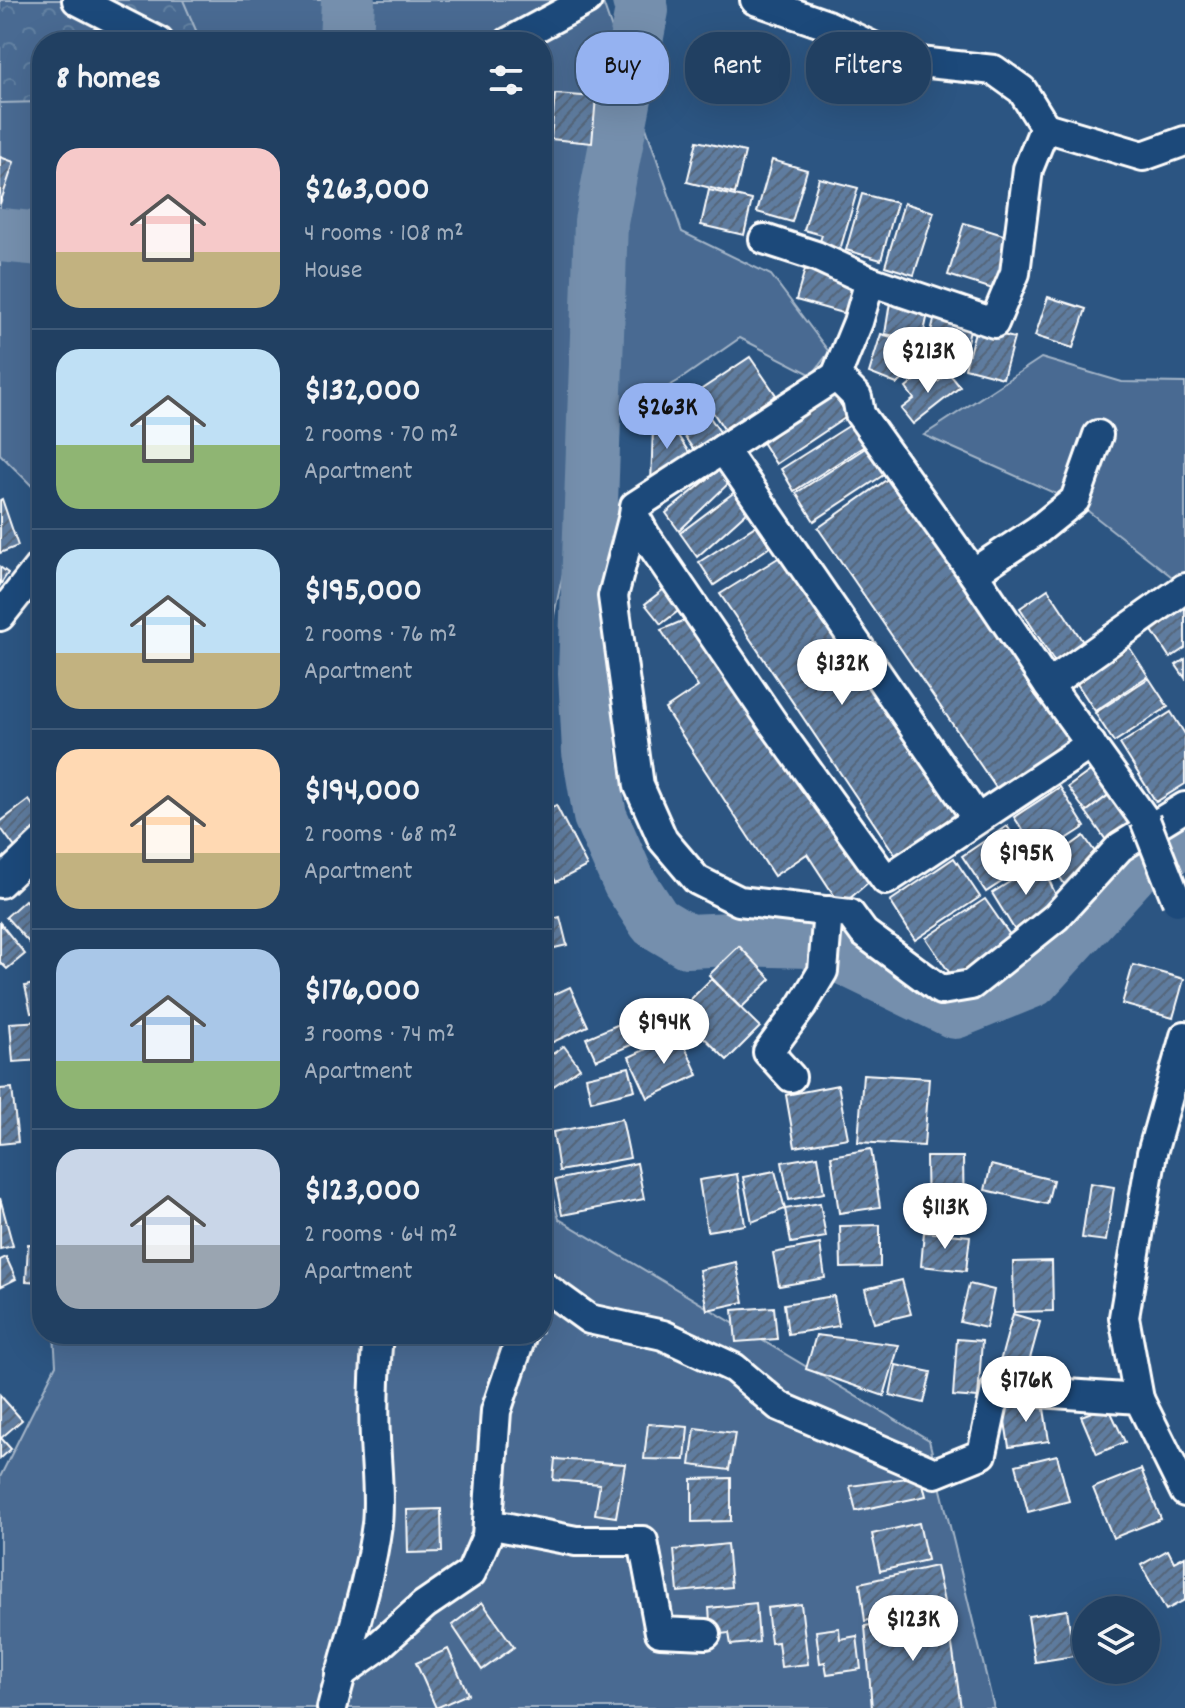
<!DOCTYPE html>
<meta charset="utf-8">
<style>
:root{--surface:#214062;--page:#294768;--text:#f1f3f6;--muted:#a2afbe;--line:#3e5977;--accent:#95b2f1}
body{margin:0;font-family:Dekko,sans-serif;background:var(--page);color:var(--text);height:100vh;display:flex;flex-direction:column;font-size:30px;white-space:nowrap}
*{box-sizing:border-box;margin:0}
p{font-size:26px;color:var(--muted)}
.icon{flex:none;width:44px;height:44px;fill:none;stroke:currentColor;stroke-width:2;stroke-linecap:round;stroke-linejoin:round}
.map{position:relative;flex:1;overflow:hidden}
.panel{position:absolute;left:32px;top:32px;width:520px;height:1312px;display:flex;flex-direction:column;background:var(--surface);border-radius:32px;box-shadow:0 8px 32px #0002,0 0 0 2px var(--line)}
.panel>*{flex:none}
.banner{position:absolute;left:576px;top:32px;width:488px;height:72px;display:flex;gap:16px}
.fabs{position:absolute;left:1072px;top:1596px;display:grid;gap:16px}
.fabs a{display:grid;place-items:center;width:88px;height:88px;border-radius:50%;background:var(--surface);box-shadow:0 8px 32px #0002,0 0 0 2px var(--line);font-size:40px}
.price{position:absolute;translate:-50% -68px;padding:0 18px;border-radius:28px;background:#fff;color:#222;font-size:26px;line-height:52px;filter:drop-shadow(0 2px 4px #0008)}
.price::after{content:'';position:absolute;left:50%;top:48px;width:24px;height:18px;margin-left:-12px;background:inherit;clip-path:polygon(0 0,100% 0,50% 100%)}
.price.on{background:var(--accent);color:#111}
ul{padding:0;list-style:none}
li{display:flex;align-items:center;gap:24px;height:200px;padding:0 24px}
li+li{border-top:2px solid var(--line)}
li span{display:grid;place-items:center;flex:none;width:224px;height:160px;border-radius:24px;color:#555}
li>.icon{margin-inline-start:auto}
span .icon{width:96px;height:96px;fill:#fffc;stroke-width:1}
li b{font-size:34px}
h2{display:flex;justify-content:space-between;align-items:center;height:96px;padding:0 24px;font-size:34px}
.pill{padding:0 28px;border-radius:32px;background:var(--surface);box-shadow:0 8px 32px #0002,0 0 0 2px var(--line);font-size:28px;line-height:72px}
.pill.on{background:var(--accent);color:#111}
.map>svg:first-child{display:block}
.grass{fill:#486b92;stroke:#a4b5c8;stroke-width:2}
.park{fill:url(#park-crowns);stroke:#a4b5c8;stroke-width:2}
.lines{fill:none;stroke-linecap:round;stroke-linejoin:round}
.river{stroke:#748fad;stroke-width:54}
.building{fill:url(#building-hatch);stroke:#fff;stroke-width:2}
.street-casing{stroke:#fff;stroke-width:34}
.street{stroke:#1f4a7a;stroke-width:28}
.street-bridge-casing{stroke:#fff;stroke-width:34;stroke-linecap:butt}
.street-bridge{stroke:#1f4a7a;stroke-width:28}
</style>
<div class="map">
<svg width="1185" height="1708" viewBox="0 0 1185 1708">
<defs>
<pattern id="park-crowns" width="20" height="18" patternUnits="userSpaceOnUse" patternTransform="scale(2)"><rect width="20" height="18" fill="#486b92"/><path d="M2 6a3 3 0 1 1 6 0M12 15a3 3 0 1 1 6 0" fill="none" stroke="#6381a2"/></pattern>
<pattern id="building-hatch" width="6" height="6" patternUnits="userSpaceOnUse" patternTransform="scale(2)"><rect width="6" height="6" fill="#5e7c9f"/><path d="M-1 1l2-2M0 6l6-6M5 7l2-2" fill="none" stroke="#56667a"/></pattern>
</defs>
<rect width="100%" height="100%" fill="#2c5582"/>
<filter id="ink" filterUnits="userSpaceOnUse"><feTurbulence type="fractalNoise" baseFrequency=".0125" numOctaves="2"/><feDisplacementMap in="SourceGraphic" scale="16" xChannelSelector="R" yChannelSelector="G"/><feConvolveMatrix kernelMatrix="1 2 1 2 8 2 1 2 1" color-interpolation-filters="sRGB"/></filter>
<g filter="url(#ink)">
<g class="grass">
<polygon points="0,0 602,0 682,232 771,275 829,352 812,375 740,338 678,381 594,429 542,671 542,42 42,42 42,496 0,454"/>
<polygon points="1041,358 1122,382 1185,383 1185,587 1079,504 924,435"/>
<polygon points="542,1161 559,1219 929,1440 994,1708 0,1708 0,1477 56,1365 54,1334 542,1334"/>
</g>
<polygon class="park" points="0,0 183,0 201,42 42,42 42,102 0,103"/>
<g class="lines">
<g class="river">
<polyline points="639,0 642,10 601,222 585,673 589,752 600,816 629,882 655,922 687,941 733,939 809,941 955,1012 1032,981 1134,869 1185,840"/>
<polyline points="346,42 348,0"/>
<polyline points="0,235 42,239"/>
</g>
</g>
<g class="building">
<polygon points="555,94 596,97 592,143 551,139"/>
<polygon points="697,141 745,152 735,194 687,182"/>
<polygon points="0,157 14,162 0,204"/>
<polygon points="772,160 807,170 792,222 757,212"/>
<polygon points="819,178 858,188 840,250 819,244 822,235 804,230"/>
<polygon points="709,190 752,200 744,235 701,225"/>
<polygon points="862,194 897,203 881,260 846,250"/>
<polygon points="904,203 934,212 914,275 885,266"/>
<polygon points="964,223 1013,238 996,290 948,275"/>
<polygon points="806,266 863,281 853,316 796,300"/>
<polygon points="1048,297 1086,309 1073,348 1035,336"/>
<polygon points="890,302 929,309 922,341 885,334"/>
<polygon points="936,312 972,321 961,368 924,359"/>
<polygon points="976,328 1014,338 1003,378 965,368"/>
<polygon points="881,334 923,346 919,368 897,384 869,373"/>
<polygon points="750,357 776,395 724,429 699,391"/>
<polygon points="926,372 935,384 949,373 960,387 913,424 901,409 914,399 906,388"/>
<polygon points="832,391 848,416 776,464 760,439"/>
<polygon points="696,397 722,435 696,453 670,416"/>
<polygon points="667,419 692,457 651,484 653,428"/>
<polygon points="855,422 869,443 794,491 781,469"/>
<polygon points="870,445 888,472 814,521 796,493"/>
<polygon points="720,469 730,482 679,531 666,513"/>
<polygon points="892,476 1076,743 1001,795 818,528"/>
<polygon points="736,491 749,510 697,557 680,533"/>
<polygon points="2,499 18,546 0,553 0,500"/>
<polygon points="757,525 770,547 714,585 699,562"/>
<polygon points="783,555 963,814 898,859 720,594"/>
<polygon points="0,567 8,573 0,585"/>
<polygon points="673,582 689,603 661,624 645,604"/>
<polygon points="1048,589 1085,645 1056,664 1020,608"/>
<polygon points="1185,606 1185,648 1170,658 1151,629"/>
<polygon points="689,618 871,880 841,906 807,854 774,876 665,709 698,687 661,630"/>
<polygon points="1126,642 1148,676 1095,711 1072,676"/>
<polygon points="1185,659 1185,678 1176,665"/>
<polygon points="1149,678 1168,707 1114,742 1095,713"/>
<polygon points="1171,712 1185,734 1185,784 1156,802 1120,744"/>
<polygon points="1093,769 1111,793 1086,812 1068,787"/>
<polygon points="1060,787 1085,827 1040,856 1014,817"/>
<polygon points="1109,795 1129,824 1106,840 1086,812"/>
<polygon points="29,800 42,818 42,837 19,853 0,827 0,822"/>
<polygon points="556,805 587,866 556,882 542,855 542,812"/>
<polygon points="1007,826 1032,862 986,892 962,856"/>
<polygon points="1084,836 1101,861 1065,885 1049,861"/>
<polygon points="954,858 980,897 915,940 890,901"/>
<polygon points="1041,862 1058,900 1016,932 992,893"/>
<polygon points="985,899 1012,938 953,978 926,938"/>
<polygon points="25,900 42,919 42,943 35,949 6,917"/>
<polygon points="560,917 567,945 542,951 542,922"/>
<polygon points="0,923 25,954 7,969 0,962"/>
<polygon points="739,946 771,979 741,1008 709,975"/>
<polygon points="1133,965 1184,979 1173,1018 1122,1004"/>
<polygon points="711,979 760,1027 727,1060 678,1012"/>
<polygon points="42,982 42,1011 31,1013 25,986"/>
<polygon points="570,987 588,1026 542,1047 542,1000"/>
<polygon points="650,1011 659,1033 596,1060 586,1038"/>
<polygon points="42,1021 42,1060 13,1062 10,1023"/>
<polygon points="679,1034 698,1075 648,1098 629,1057"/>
<polygon points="564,1046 580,1068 546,1091 542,1085 542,1061"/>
<polygon points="629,1067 635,1090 591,1101 586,1077"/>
<polygon points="863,1074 929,1078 924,1146 858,1142"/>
<polygon points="838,1085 848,1138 795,1147 786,1095"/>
<polygon points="12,1088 18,1142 0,1144 0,1089"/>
<polygon points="622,1119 630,1158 559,1171 553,1132"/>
<polygon points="871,1149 880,1207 839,1213 831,1156"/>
<polygon points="818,1156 824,1193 789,1200 782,1162"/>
<polygon points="926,1157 963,1157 964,1222 927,1222"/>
<polygon points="637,1163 644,1199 562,1215 555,1180"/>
<polygon points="991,1165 1053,1180 1047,1204 985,1190"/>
<polygon points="775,1171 785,1209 752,1222 743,1177"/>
<polygon points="737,1174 745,1225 707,1231 699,1180"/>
<polygon points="1090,1183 1114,1187 1106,1241 1082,1238"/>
<polygon points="0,1198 13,1246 0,1249"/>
<polygon points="820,1203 826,1237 791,1243 785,1209"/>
<polygon points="880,1225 880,1267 841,1268 840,1226"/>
<polygon points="924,1232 970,1236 966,1271 921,1266"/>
<polygon points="28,1244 42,1245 42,1282 26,1281"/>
<polygon points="820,1244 825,1278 779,1286 773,1253"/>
<polygon points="6,1257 16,1279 0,1287 0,1260"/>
<polygon points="1052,1261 1053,1311 1014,1312 1013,1262"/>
<polygon points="736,1262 744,1302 707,1310 699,1270"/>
<polygon points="902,1280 911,1314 874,1323 865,1289"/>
<polygon points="969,1284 994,1290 986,1328 960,1322"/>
<polygon points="834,1296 839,1326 788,1334 784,1304"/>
<polygon points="774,1307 777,1339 736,1342 733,1310"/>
<polygon points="1013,1314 1040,1322 1025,1377 998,1369"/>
<polygon points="816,1335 899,1345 884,1396 806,1369"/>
<polygon points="957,1339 982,1341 978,1398 953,1396"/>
<polygon points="896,1365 931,1372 924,1403 890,1395"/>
<polygon points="0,1395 22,1420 1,1438 11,1449 0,1459"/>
<polygon points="1043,1402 1049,1441 1009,1447 1003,1408"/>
<polygon points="1108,1406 1125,1442 1097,1454 1081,1416"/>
<polygon points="648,1424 688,1427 685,1460 644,1459"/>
<polygon points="695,1428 735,1433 729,1470 690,1465"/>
<polygon points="1057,1455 1069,1501 1028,1512 1016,1465"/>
<polygon points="555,1459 625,1464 616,1517 595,1514 600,1484 553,1480"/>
<polygon points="1141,1469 1161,1519 1113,1538 1093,1488"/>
<polygon points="921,1476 926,1496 856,1511 850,1486"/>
<polygon points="731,1478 731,1521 692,1522 692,1479"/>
<polygon points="441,1509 442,1552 408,1553 407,1510"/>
<polygon points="919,1523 927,1560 880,1571 872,1534"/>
<polygon points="727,1544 731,1587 678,1592 674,1550"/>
<polygon points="1168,1550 1174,1562 1185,1556 1185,1600 1166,1610 1141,1565"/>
<polygon points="936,1566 944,1602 865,1621 860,1583"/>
<polygon points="482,1602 514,1647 482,1670 452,1625"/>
<polygon points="756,1603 759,1642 731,1645 729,1633 711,1635 709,1608"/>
<polygon points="801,1604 808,1664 781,1667 778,1642 771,1643 767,1608"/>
<polygon points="947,1610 961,1708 872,1708 865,1626"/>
<polygon points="1067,1610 1074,1656 1035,1662 1028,1616"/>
<polygon points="839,1628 840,1639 857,1636 861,1669 827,1674 825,1662 820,1663 816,1631"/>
<polygon points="448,1649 468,1694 436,1708 416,1663"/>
</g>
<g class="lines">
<defs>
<g id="street">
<polyline points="77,0 159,42"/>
<polyline points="755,0 827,25 901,60 994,70 1022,90 1045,127"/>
<polyline points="509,42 587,0"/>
<polyline points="764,239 816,256 870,281 994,323 1015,273 1028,169 1045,127 1143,156 1185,141"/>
<polyline points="836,376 858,322 870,281"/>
<polyline points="1098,435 1075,500 1038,530 973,573 1048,685 1145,820"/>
<polyline points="723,449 977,819"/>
<polyline points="634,515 613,596 639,786 663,840 697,880 739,901 850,914 864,933 941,990 971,985 1056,917 1120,847 1185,807"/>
<polyline points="973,573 860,414 857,397 836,376 635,506 634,515 645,535 773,723 886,880 1091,744"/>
<polyline points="0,616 42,563"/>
<polyline points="1048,685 1185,588"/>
<polyline points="0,883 42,843"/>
<polyline points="791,1077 768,1052 802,1006 823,971 828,911"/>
<polyline points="542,1285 589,1319 663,1335 734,1368 779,1406 935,1473 982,1454 996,1389 1139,1399 1185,1492"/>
<polyline points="1139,1399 1124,1317 1152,1153 1185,1036"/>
<polyline points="488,1524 576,1541 643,1541 660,1632 706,1634"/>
<polyline points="340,1674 375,1649 424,1605 471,1573 487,1536 496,1411 522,1334"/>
<path d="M332,1708C347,1647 369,1586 377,1524C380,1495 376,1467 375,1438C373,1403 375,1369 378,1334"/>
</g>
</defs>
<use href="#street" class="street-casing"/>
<use href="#street" class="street"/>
<defs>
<polyline id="street-bridge" points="1145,820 1177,901"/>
</defs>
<use href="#street-bridge" class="street-bridge-casing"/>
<use href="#street-bridge" class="street-bridge"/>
</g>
</g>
</svg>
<div class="fabs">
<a><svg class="icon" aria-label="layers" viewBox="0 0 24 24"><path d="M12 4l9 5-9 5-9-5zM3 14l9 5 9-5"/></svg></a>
</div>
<b class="price" style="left:928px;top:395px">$213K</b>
<b class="price on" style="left:667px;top:451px">$263K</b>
<b class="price" style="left:842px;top:707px">$132K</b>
<b class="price" style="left:1026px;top:897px">$195K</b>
<b class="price" style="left:664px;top:1066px">$194K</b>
<b class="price" style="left:945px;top:1251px">$113K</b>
<b class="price" style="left:1026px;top:1424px">$176K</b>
<b class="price" style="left:913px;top:1663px">$123K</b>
<div class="banner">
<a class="pill on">Buy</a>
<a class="pill">Rent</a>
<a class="pill">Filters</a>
</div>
<section class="panel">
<h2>8 homes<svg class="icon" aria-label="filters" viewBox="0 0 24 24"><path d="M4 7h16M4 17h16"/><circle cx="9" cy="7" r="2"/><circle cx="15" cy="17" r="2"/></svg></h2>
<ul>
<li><span style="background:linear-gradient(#f6c9c9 65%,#c2b280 0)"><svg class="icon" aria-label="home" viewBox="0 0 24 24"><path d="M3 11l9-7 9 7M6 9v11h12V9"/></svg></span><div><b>$263,000</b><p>4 rooms · 108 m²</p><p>House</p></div></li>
<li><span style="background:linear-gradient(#bfe0f5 60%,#8fb573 0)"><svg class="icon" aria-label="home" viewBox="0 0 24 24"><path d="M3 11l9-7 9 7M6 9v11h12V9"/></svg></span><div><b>$132,000</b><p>2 rooms · 70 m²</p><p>Apartment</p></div></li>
<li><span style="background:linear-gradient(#bfe0f5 65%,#c2b280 0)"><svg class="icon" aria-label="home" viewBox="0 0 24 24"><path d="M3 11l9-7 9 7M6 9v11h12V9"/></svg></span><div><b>$195,000</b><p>2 rooms · 76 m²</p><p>Apartment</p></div></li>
<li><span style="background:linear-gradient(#ffd9b3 65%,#c2b280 0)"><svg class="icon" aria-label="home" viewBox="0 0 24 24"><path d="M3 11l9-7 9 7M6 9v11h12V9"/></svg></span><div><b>$194,000</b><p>2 rooms · 68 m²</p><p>Apartment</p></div></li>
<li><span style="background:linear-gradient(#a9c7e8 70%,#8fb573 0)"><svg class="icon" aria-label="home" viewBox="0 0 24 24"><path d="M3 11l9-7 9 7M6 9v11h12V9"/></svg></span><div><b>$176,000</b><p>3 rooms · 74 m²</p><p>Apartment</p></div></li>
<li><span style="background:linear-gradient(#c9d6e8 60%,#9aa5b1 0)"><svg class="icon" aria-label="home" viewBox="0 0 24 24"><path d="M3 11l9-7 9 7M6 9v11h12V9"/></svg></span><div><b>$123,000</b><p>2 rooms · 64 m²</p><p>Apartment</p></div></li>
</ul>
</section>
</div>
